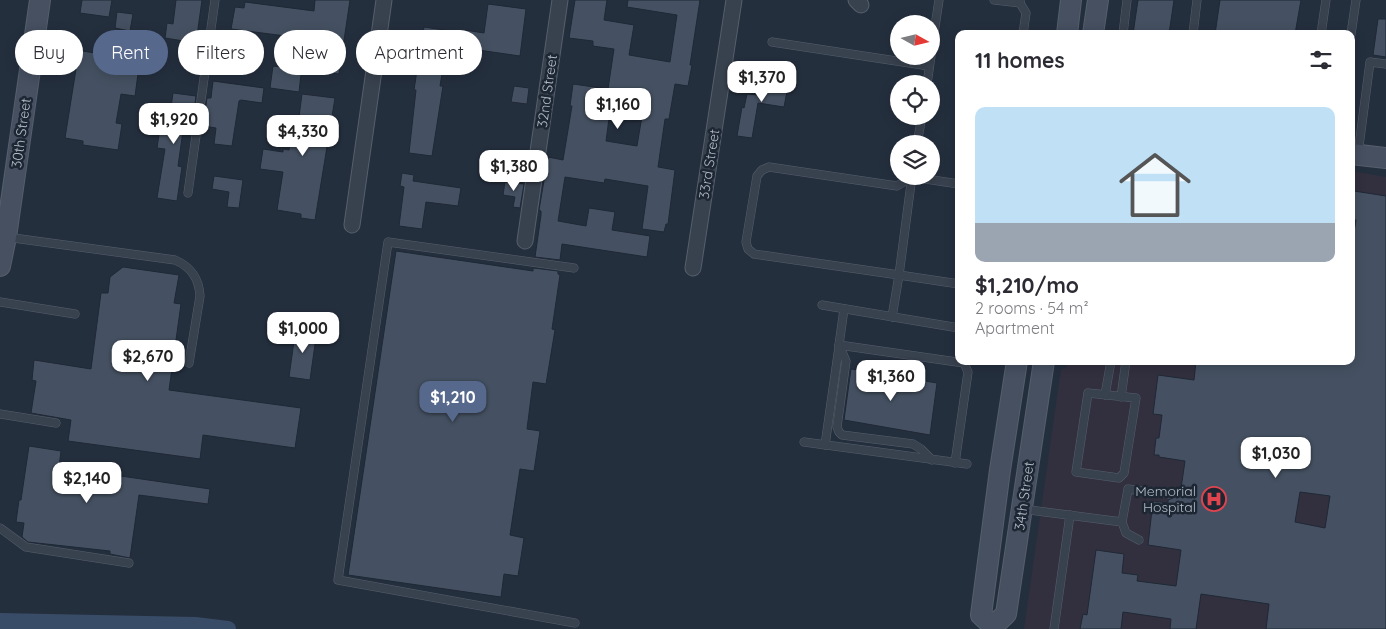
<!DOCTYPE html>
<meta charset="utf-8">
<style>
:root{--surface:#fff;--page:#f7f7f7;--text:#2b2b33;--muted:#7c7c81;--accent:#56698c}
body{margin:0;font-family:Quicksand,sans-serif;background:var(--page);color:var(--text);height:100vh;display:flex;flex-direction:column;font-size:19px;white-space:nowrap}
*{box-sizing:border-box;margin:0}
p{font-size:16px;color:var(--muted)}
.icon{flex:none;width:28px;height:28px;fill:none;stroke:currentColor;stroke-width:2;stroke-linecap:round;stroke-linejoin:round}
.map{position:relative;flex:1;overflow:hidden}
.panel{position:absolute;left:955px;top:30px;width:400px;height:335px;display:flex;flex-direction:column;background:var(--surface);border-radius:10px;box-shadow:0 2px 12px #0003}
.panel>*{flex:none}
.banner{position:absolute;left:15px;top:30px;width:475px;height:45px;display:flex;gap:10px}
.needle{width:32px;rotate:98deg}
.buttons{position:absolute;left:890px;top:15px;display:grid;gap:10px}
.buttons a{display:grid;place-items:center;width:50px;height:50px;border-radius:50%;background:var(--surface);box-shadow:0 2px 12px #0003;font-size:25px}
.price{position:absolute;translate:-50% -42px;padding:0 11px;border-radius:10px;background:#fff;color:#222;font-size:16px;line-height:32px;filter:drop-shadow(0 1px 2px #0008)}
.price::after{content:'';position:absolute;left:50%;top:30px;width:15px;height:11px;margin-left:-8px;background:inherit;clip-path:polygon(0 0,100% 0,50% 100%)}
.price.current{background:var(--accent);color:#fff}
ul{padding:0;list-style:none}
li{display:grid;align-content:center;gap:10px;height:265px;padding:0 20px}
li span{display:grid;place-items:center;height:155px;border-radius:10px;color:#555}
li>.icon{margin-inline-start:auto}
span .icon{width:90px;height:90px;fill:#fffc;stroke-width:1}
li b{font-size:21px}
h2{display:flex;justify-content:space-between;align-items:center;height:60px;padding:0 20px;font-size:21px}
.chip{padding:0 18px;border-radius:22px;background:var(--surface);box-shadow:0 2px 12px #0003;font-size:18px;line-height:45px}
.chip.current{background:var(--accent);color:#fff}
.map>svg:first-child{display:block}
.medical{fill:#32303f}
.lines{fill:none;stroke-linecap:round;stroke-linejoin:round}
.canal{stroke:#394c67;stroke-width:16}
.building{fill:#455162;stroke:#1f2835;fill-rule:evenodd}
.lane-casing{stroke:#565f6c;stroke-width:9}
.street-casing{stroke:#565f6c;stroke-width:17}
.secondary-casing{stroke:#565f6c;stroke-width:22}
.lane{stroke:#38414e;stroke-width:8}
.street{stroke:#38414e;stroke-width:15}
.secondary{stroke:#465061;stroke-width:20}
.labels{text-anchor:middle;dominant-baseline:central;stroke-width:5;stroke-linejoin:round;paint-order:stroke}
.street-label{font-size:14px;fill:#b4bcc9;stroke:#1d2633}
.poi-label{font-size:14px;fill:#b4bcc9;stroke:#1d2633;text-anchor:end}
</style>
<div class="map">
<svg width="1386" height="629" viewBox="0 0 1386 629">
<rect width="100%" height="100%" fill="#242f3e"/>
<polygon class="medical" points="1351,171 1386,177 1386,629 1024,629 1061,369 1066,368 1067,361 1351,361"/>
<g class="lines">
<polyline class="canal" points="0,621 195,625 228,629"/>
</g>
<g class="building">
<polygon points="82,0 112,0 109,17 80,13"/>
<polygon points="176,0 202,0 196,43 165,38 167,23 173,24"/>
<polygon points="315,0 350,0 339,74 305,70 309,39 231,29 235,7 244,8 245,2 314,11"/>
<path d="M575,0H607L604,20L634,25L629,55L670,62L677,15L627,7L628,0H700L690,65H692L688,86L675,84L669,119H665L658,167L675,170L668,224H666L664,232L642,229L648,186L605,179L604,183L565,177L558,221L586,226L589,208L615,212L612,230L650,236L647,257L562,244L560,260L535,257L541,215V211L539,210L548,157L563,160L572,106H570L573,84L608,89L614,49L593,46V41L569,38ZM610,111L642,116L637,146L606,141Z"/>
<polygon points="1138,0 1174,0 1169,34 1133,34"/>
<polygon points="1220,0 1301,0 1295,34 1215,34"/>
<polygon points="488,4 526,9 520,56 457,47 457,50 421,45 424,27 464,33 465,30 484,33"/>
<polygon points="117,12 133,14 130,31 115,28"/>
<polygon points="1378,19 1386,19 1386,57 1373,55"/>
<polygon points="75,50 96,53 100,50 102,54 118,58 116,71 138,74 135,96 121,94 116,123 122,124 118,150 83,145 83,141 65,138 76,69 73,69"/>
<polygon points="283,63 302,66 299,92 270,88 273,66 282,67"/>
<polygon points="417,70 442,74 440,86 443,86 432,156 409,153 416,90 414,90"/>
<polygon points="761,77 789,81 784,107 758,103 752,138 737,136 742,107 744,108 747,94 758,95"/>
<polygon points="213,81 264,88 262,103 241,100 239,101 232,146 214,144 216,128 203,126 207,98 211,98"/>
<polygon points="514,86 529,88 527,104 511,102"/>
<polygon points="173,93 196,96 192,125 184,124 178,166 182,167 177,201 157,198 165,149 157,148 160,128 168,129"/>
<polygon points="302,94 335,98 315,220 301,218 301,214 277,210 283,172 260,169 263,149 283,152 283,149 289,150 294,116 299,117"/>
<polygon points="402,173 414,175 413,181 461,188 458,206 426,202 422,229 399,226 404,187 400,186"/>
<polygon points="214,176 243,180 239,208 227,207 229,192 212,189"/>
<polygon points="505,182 524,184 520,208 513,207 515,197 503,195"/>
<path d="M1354,191L1386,196V629H1266L1269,604L1201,594L1196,629H1170L1171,619L1123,612L1121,629H1080L1083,614L1087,615L1096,550L1124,554L1122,573L1138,575L1137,581L1176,586L1181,550L1148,545L1153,501L1168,503V500L1173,498L1175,494L1180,495L1185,461L1159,457V455H1154L1156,438H1159L1162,415L1153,414L1158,375L1194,380L1196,361H1351V251L1356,220L1351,219V210ZM1300,492L1330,496L1325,528L1295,522Z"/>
<polygon points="396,251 533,271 533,268 558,271 558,274 560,275 552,329 555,330 546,384 533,382 527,429 540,431 534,471 520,469 510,535 524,538 518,576 504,574 501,597 348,575"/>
<polygon points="123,267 179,275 174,303 181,304 169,390 301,408 295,448 203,435 200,459 68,441 71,420 31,413 36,381 32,380 34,360 91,369 101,293 108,293 110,277"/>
<polygon points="296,327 317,330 310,380 289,377"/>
<polygon points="851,369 937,383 930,435 844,420"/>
<polygon points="29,446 61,451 59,467 210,489 208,504 139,495 130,558 110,554 110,551 28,542 22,537 24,523 16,522 19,500 21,500"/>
</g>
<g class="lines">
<defs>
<g id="lane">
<polyline points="994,0 1020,3 1020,0"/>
<polyline points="1020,3 1026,13 1023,34"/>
<polyline points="1123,34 1127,0"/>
<polyline points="1193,34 1197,0"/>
<polyline points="1321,34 1326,0"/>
<polyline points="1351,34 1356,0"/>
<polyline points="772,42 929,66"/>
<polyline points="931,53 939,0"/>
<polyline points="927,84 931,56"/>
<polyline points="917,144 922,116"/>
<polyline points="1358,154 1370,62 1386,64"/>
<polyline points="912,176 899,275 959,284"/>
<polyline points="188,193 215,0"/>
<path d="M6,237L175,260C191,267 199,278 200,296L189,363"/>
<polyline points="574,268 388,242 338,580 575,623"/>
<polyline points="0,302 75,314"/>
<polyline points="822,305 959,328"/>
<polyline points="844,309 839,345 964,363 968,372 955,463"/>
<polyline points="892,317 899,275 754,254 748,249 746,242 757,176 762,170 769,167 897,186 912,177 959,184"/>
<polyline points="839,345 846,361 837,427 839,432 842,435 913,444 921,449 932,460"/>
<polygon points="1088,393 1136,398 1124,473 1119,478 1076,472"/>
<polyline points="1105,395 1111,361"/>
<polyline points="1121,397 1126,361"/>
<polyline points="0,414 56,423"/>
<polyline points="804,442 967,464"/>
<polyline points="825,445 839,347"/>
<polyline points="1022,509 1122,522"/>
<polyline points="0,528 26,547 129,563"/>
<polyline points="1139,540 1126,533 1122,522 1128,489 1169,494"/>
<polyline points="1054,629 1070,515"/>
</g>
<g id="street">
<polyline points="856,0 861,5"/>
<polyline points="352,225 384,0"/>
<polyline points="525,241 560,0"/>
<polyline points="693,268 734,0"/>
</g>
<g id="secondary">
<polyline points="1067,34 1071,0"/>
<polyline points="1093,34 1098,0"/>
<polyline points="1351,154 1386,158"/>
<polyline points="0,266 6,237 40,0"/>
<polyline points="993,626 981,615 1000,470 1017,361"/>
<polyline points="993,629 993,626 1006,614 1044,361"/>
</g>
</defs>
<use href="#lane" class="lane-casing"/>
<use href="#street" class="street-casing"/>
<use href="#secondary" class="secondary-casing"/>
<use href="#lane" class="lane"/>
<use href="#street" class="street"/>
<use href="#secondary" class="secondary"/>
</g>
<defs>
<symbol id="hospital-ring" viewBox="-11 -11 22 22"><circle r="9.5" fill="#1d2633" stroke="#e0444e" stroke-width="1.5"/><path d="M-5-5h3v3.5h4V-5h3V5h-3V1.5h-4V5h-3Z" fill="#e0444e"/></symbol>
</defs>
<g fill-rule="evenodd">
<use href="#hospital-ring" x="1200" y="485" width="28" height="28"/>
</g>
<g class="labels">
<g class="street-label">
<text transform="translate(547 91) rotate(-82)">32nd Street</text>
<text transform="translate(21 133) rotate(-82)">30th Street</text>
<text transform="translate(709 164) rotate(-81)">33rd Street</text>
<text transform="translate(1024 496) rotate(-82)">34th Street</text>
</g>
<g class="poi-label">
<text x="1196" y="491">Memorial<tspan x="1196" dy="16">Hospital</tspan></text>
</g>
</g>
</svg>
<div class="buttons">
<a><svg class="needle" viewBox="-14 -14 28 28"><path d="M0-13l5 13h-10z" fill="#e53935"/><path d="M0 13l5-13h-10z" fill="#7c7c81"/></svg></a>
<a><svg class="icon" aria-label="locate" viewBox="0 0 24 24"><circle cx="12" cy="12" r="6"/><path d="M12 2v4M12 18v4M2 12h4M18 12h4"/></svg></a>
<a><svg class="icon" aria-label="layers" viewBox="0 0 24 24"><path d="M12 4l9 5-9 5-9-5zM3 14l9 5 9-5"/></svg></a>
</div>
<b class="price" style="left:762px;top:103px">$1,370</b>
<b class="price" style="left:618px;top:130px">$1,160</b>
<b class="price" style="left:174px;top:145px">$1,920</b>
<b class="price" style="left:303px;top:157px">$4,330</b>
<b class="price" style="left:514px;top:192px">$1,380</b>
<b class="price" style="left:303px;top:354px">$1,000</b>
<b class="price" style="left:148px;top:382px">$2,670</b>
<b class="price" style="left:891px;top:402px">$1,360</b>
<b class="price current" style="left:453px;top:423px">$1,210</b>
<b class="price" style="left:1276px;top:479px">$1,030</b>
<b class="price" style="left:87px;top:504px">$2,140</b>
<div class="banner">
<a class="chip">Buy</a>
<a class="chip current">Rent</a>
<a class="chip">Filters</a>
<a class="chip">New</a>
<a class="chip">Apartment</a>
</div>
<section class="panel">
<h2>11 homes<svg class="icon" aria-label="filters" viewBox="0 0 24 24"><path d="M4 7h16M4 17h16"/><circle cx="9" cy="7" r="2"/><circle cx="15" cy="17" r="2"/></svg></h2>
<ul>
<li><span style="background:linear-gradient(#bfe0f5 75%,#9aa5b1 0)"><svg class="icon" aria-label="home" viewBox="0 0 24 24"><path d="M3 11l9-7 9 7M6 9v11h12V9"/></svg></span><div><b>$1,210/mo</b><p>2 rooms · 54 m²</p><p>Apartment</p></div></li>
</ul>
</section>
</div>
